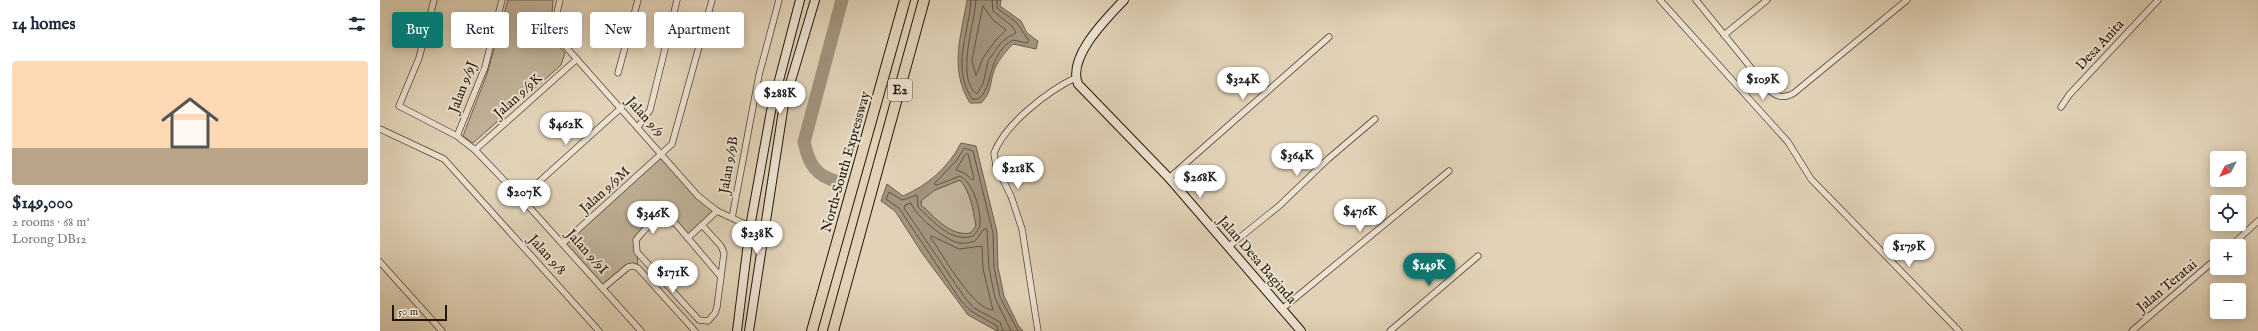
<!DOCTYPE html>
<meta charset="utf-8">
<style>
:root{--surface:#fff;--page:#f6f6f7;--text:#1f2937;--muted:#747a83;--accent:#0f766e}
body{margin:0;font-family:"IM FELL English",serif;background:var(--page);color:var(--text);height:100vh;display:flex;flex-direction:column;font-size:15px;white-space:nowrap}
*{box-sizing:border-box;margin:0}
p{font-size:13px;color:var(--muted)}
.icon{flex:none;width:22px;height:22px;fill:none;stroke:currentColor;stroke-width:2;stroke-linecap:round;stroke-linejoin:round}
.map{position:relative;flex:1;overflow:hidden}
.sheet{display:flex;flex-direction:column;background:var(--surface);width:380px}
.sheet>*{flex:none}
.guide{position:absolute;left:12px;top:12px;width:380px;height:36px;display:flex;gap:8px}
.needle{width:26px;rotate:228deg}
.buttons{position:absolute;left:1830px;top:151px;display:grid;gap:8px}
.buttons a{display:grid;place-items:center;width:36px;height:36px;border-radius:4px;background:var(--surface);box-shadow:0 2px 10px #0003;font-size:20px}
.scale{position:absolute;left:12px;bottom:10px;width:55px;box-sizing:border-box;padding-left:4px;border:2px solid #22160a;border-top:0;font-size:11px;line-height:14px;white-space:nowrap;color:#22160a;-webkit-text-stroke:3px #ece2d1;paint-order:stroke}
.price{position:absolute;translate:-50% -34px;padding:0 9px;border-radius:14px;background:#fff;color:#222;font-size:13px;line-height:26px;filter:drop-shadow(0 1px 2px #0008)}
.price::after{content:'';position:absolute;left:50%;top:24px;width:12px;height:9px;margin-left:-6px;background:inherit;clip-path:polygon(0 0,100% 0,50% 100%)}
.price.selected{background:var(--accent);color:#fff}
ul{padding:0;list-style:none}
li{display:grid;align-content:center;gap:8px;height:212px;padding:0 12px}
li span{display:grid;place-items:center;height:124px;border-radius:4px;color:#555}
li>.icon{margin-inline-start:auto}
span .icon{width:72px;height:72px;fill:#fffc;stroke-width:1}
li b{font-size:17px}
h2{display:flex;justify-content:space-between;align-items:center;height:48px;padding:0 12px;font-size:17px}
.tag{padding:0 14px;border-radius:4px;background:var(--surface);box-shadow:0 2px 10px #0003;font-size:14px;line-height:36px}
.tag.selected{background:var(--accent);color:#fff}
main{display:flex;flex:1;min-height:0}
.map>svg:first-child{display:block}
.green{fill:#c1b39a;stroke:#726452}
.water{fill:#a1937d;stroke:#6e614f;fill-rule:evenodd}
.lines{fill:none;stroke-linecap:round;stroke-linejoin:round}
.shore{stroke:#625444;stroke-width:1}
.river{stroke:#a1937d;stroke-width:13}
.street-casing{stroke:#524536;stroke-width:7}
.secondary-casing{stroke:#22160a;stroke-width:10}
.highway-casing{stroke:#22160a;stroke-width:12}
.street{stroke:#ece2d1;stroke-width:5.5}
.secondary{stroke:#ece2d1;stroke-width:8}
.highway{stroke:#e2d3b8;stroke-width:10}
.labels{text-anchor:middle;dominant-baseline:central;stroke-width:4;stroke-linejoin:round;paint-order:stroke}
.shield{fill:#ece2d1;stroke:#5f5346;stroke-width:1}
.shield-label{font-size:13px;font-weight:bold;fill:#22160a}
.street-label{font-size:14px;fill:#22160a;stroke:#ece2d1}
</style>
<main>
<section class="sheet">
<h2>14 homes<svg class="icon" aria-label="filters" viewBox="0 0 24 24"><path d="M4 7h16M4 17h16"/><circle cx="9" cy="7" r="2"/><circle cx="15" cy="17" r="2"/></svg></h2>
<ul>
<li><span style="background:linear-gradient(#ffd9b3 70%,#b9a48a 0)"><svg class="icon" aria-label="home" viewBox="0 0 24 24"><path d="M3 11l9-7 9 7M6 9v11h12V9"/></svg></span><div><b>$149,000</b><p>2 rooms · 68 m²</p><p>Lorong DB12</p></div></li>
</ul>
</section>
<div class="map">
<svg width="1878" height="331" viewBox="0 0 1878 331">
<rect width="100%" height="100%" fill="#e2d3b8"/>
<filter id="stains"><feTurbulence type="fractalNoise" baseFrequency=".005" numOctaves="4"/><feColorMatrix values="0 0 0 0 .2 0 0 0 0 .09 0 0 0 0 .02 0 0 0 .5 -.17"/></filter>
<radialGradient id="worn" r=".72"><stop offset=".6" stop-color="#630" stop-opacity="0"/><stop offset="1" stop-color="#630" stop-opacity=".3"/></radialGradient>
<g class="green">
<polygon points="128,0 173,0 170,37 185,53 181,65 93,143 83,136 107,74"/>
<polygon points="283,154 318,196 337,211 308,238 296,224 277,221 256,240 258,268 253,266 223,288 183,243"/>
<path d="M580,180C591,193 593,209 596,226L591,233C570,237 556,218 541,205V200L555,190Z"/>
</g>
<g class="water">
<path d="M587,0H621L620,6L641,21L647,33L658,41L656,49L633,44C627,50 620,58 616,66C609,80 613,92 601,103H590C569,69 581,37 587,0Z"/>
<path d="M581,143L596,146L617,232L618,267L624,296L638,325L643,331H617L588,315L542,253L515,211L501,201L507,184L523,196C548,185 568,168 581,143ZM580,180C591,193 593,209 596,226L591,233C570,237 556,218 541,205V201L555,190Z"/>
</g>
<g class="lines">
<g class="shore">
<path d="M591,0C589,34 571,67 592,99H598C614,89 606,55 633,40L647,43L649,41L637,23L617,8V0"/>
<path d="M596,0C595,22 575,79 597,94L603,84L608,61L620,44L628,37L636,33L633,27L613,11L612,0"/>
<polygon points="603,6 613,20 626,30 615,41 603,58 596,76 592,61"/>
<polygon points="588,154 594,178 593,180 584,173 576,170 585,155"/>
<path d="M552,236L579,249L602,246L603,269L613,310C594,310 565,259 555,244L551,239Z"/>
<path d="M618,331L617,326L591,311L581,301L519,208L506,199L509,192L522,200L537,195L538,207C554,222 571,243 593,236C596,233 599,229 600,225C601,211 594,183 580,176L557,185L554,184L577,160L584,148L593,151L613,233L614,267L620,297L638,331"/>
<path d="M623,331L620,322L594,308L585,298L524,208L525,205L531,203C536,217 565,240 579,243C584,244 591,242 595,241L604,229H607L609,268L615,298L631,331"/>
</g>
<path class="river" d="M459,182C435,176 429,164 424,142L462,0"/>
<defs>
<g id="street">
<polyline points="54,0 39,58 19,106 77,136 95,150 141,198 261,331"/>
<polyline points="180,0 175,20 178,38 318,196 337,211 384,233"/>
<polyline points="1280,0 1408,142 1431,179 1579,331"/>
<path d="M1316,0L1389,90C1397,97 1404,99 1414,93L1527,0"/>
<polyline points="1344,35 1387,0"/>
<polyline points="238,73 258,0"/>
<polyline points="1681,107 1689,95 1778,0"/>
<polyline points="258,127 270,110 297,0"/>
<polyline points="0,129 64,159 219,331"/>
<polyline points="77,136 105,67 122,0"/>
<polyline points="95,150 197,59"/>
<polyline points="789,178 949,37"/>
<polyline points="141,198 241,108"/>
<polyline points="352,218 379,75 399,0"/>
<path d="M322,225L341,246L344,253L337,307L335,313L328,321L319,320L257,252L256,240C267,226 279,213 296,224L341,277"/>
<polyline points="308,238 337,211"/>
<polyline points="183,243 292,144 332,0"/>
<polyline points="1851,246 1878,221"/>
<polyline points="848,247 899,206 948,159 995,119"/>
<polyline points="0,262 62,331"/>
<polyline points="223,288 248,267 253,266 258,268 315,331"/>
<polyline points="902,309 1069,171"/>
<path d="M658,331L642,229L631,196L616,166L614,153C625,124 668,91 695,78"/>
<polyline points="1010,331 1098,256"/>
<polyline points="1752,331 1837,258"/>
</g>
<g id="secondary">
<path d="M744,0C727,18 687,57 698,84L789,178L921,331"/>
<polyline points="357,331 370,227 391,111 420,0"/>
<polyline points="369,331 404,104 435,0"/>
</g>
<g id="highway">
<polyline points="432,331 525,0"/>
<polyline points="453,331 544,0"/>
</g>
</defs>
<use href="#street" class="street-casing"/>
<use href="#secondary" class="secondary-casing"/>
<use href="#highway" class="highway-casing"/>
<use href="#street" class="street"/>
<use href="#secondary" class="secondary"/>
<use href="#highway" class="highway"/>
</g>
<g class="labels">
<rect class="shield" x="508" y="79" width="24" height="22" rx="3"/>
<g class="shield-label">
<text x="520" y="90">E2</text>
</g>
<g class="street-label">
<text transform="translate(1720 45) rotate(-47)">Desa Anita</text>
<text transform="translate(83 87) rotate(-69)">Jalan 9/9J</text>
<text transform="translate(138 96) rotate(-42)">Jalan 9/9K</text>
<text transform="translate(265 117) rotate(48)">Jalan 9/9</text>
<text transform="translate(466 162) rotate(-74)">North–South Expressway</text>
<text transform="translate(349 165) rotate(-80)">Jalan 9/9B</text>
<text transform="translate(225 190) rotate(-42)">Jalan 9/9M</text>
<text transform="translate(207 252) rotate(48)">Jalan 9/9I</text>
<text transform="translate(167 255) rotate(48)">Jalan 9/8</text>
<text transform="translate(877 260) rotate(49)">Jalan Desa Baginda</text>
<text transform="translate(1787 286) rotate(-40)">Jalan Teratai</text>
</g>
</g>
<rect width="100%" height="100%" filter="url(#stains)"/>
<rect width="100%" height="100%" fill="url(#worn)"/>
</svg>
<div class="buttons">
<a><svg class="needle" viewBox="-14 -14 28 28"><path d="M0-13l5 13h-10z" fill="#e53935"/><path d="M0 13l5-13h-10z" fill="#747a83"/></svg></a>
<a><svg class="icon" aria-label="locate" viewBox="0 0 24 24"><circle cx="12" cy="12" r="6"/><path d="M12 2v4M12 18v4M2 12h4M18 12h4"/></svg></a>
<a>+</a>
<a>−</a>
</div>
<div class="scale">50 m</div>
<b class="price" style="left:863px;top:101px">$324K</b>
<b class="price" style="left:1383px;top:101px">$109K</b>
<b class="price" style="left:400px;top:115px">$288K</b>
<b class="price" style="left:186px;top:146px">$462K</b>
<b class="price" style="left:917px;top:177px">$364K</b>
<b class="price" style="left:638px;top:190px">$218K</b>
<b class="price" style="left:820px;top:199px">$268K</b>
<b class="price" style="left:144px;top:214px">$207K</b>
<b class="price" style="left:980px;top:233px">$476K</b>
<b class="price" style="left:273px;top:235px">$346K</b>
<b class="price" style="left:377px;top:255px">$238K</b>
<b class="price" style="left:1529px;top:268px">$179K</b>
<b class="price selected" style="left:1049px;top:287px">$149K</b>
<b class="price" style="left:293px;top:294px">$171K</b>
<div class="guide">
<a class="tag selected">Buy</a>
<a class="tag">Rent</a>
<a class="tag">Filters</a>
<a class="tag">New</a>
<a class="tag">Apartment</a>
</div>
</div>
</main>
